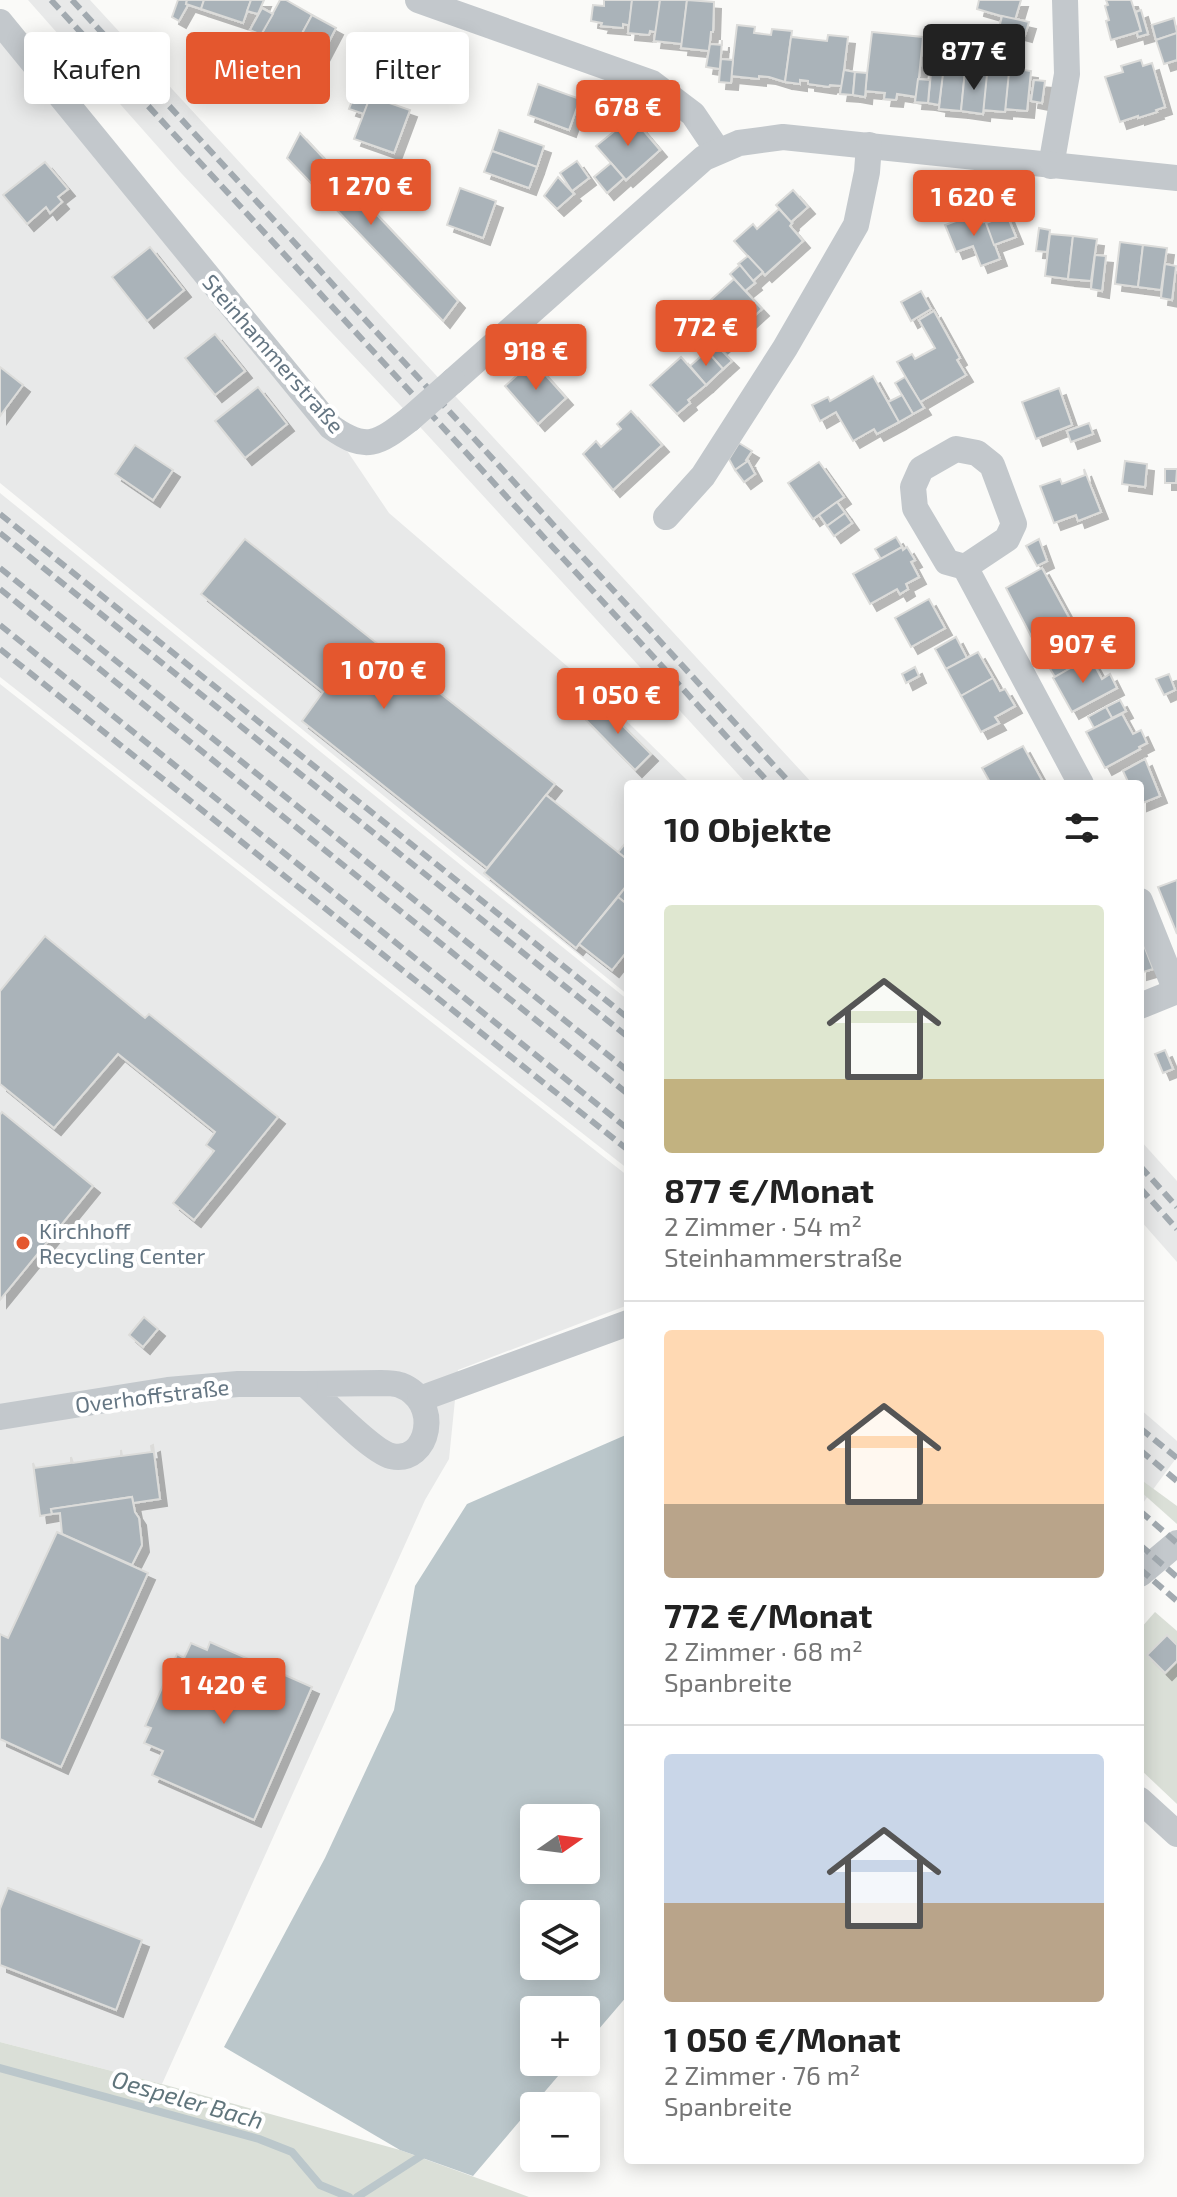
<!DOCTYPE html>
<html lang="de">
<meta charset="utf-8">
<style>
:root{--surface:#fff;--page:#f6f6f6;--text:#222;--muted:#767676;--line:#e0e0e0;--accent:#e4572e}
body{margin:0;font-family:"Exo 2",sans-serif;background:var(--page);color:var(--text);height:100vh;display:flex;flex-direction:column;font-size:30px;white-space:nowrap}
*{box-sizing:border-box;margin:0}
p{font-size:26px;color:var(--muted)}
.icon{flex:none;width:44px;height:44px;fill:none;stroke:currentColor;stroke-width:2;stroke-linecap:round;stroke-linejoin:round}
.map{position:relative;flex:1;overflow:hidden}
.panel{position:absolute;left:624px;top:780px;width:520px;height:1384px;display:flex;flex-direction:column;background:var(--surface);border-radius:8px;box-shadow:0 4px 20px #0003}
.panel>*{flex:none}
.hud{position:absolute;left:24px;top:32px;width:480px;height:72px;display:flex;gap:16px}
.needle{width:52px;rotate:76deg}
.controls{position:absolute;left:520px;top:1804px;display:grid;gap:16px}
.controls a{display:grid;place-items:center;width:80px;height:80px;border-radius:8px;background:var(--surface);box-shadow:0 4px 20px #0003;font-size:40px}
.price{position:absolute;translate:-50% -68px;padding:0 18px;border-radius:8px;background:var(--accent);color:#fff;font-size:26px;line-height:52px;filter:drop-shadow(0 2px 4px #0008)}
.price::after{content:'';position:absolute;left:50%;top:48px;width:24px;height:18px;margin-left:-12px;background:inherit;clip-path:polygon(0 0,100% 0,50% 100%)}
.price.active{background:#222;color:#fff}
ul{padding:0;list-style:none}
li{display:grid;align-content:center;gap:16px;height:424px;padding:0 40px}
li+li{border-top:2px solid var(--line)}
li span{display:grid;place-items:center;height:248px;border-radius:8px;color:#555}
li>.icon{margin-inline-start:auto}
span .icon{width:144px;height:144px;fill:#fffc;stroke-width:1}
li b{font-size:34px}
h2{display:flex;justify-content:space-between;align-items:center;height:96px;padding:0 40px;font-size:34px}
.chip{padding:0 28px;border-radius:8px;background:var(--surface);box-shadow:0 4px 20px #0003;font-size:28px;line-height:72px}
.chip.active{background:var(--accent);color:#fff}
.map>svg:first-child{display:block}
.built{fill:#e8e9e9}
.green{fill:#dadfd7}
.water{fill:#bbc7cb;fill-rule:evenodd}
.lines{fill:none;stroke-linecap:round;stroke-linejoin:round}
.stream{stroke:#bbc7cb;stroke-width:8}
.building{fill:#aab3b9;stroke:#dcdcda;stroke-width:2;filter:url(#shadow)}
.street{stroke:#c3c8cc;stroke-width:26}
.rail{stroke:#a2aab0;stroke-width:6;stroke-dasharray:12 6;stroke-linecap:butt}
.street-bridge{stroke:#c3c8cc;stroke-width:26}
.poi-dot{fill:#e4572e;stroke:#fff;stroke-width:3}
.labels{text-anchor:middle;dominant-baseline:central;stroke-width:8;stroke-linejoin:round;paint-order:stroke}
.street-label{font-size:22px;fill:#657683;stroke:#fff}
.poi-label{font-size:22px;fill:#657683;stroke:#fff;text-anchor:start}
.water-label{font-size:24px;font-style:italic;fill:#60757c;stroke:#fff}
</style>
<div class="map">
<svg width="1177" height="2197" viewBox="0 0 1177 2197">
<defs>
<filter id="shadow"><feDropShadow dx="7" dy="7" stdDeviation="0" flood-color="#0004"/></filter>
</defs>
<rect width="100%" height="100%" fill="#fafaf8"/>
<g class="built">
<polygon points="28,0 90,0 813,784 747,784 400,405 182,174"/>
<polygon points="0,22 331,427 389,513 596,691 691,784 628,784 628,995 0,483"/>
<polygon points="0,493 628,1000 628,1169 0,677"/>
<polygon points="0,684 628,1176 628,1305 458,1370 449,1459 425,1500 162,2084 0,2042"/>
<polygon points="1140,1140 1177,1181 1177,1262 1140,1220"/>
<polygon points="1140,1409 1177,1441 1177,1457 1140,1507"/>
</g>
<g class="green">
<polygon points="1140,1479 1177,1506 1177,1524 1140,1491"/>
<polygon points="1155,1612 1177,1631 1177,1804 1140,1769 1140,1629"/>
<polygon points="0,2042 162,2084 400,2150 529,2197 0,2197"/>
</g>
<path class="water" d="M628,1434V1995L586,2044V2010H534V2062H570L473,2176L400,2150L224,2047L325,1858L394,1710L415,1586L467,1504ZM534,1818H586V1870H534ZM534,1914H586V1966H534Z"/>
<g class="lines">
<g class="stream">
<polyline points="0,2068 259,2139 292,2152 320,2185 349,2197"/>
<polyline points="357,2197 427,2152"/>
</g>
</g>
<g class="building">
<polygon points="178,0 187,0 186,4 188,5 179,21 172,17"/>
<polygon points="187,0 204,0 201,9 186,4"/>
<polygon points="204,0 251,0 243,23 201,9"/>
<polygon points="251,0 264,0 258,14 247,11"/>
<polygon points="280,0 286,0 312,15 292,52 261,35"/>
<polygon points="604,0 632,0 629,29 628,25 623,24 623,28 601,26 602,23 591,21 593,5 604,6"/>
<polygon points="632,0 660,0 656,36 655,32 650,31 649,35 628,33"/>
<polygon points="660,0 687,0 682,44 654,41"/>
<polygon points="687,0 714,2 713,32 711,32 709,51 681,48"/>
<polygon points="979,0 1021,0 1015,20 977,9"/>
<polygon points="1106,0 1131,0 1141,31 1111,40 1106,21 1109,20 1105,6 1108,5"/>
<polygon points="262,8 273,14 261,35 250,30"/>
<polygon points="1141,10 1148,34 1138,37 1137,32 1141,31 1136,12"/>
<polygon points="312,15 336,28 316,66 298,58 292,52"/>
<polygon points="1002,16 1029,22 1025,35 999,28"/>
<polygon points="1174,18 1177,33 1156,40 1152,25"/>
<polygon points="737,25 755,27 754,33 771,35 772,29 792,31 785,82 769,77 759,76 759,79 731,76"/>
<polygon points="974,26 989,29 986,44 972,42"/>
<polygon points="872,32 923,37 917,97 897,94 896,100 884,99 885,93 865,91"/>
<polygon points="1177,33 1177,60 1164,64 1156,40"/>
<polygon points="828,35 848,37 842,86 830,85 829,87 808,84 808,81 800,80 800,84 785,82 791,37 827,41"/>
<polygon points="722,40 720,69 706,67 710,44 722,45"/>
<polygon points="419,41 460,56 452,77 412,62"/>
<polygon points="721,59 733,60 731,83 719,82"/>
<polygon points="404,60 445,74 437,95 397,81"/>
<polygon points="1141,60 1143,66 1152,63 1165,107 1156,110 1157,112 1138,118 1138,116 1120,122 1105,77 1123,72 1121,66"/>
<polygon points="1009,68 1031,71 1027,111 1005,109"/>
<polygon points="943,69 965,71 961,111 939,109"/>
<polygon points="987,69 1009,72 1005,112 983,110"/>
<polygon points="844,70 855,72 853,95 840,94"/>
<polygon points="965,71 987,74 983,114 961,111"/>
<polygon points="855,72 867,73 865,97 853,95"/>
<polygon points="931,73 943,74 939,105 928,103"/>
<polygon points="918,79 930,80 928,103 915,102"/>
<polygon points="1034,80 1045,81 1042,103 1031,101"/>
<polygon points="538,84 580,99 569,130 528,115"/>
<polygon points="356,91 370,97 364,114 349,109"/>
<polygon points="369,96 410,110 394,153 354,139 370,97"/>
<polygon points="632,117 660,150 626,180 596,146"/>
<polygon points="499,130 544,146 537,167 492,151"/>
<polygon points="300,133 458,301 443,321 287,158"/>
<polygon points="492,151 537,167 529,188 484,172"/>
<polygon points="577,161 589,178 572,191 560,173"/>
<polygon points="45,162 68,189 58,197 62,202 50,213 46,207 27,224 3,195"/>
<polygon points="611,163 624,178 607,193 594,177"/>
<polygon points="558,177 574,194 557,209 544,196"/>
<polygon points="460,188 496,201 483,238 447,225"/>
<polygon points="793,190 808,207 791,222 776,205"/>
<polygon points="779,209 792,223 790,226 803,241 765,275 734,241 753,224 757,229"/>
<polygon points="980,212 984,222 986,221 1000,259 981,266 973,246 956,252 945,225"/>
<polygon points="1007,215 1016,237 994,245 986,223"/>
<polygon points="1039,228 1050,230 1047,252 1036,251"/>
<polygon points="1050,234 1073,236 1068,279 1045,276"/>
<polygon points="1073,236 1097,239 1091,281 1068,279"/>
<polygon points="1120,242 1143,245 1138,287 1115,284"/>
<polygon points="1143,245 1167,248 1161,290 1138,287"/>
<polygon points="150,247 184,290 147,321 112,277"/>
<polygon points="1095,255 1106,256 1102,291 1091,289"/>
<polygon points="748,256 763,272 753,281 738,264"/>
<polygon points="1165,264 1176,266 1172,300 1161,298"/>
<polygon points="740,265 755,283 745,291 730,274"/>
<polygon points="734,279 762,309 719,348 692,317"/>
<polygon points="921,291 931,309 911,321 901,302"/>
<polygon points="934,311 960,358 957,360 966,375 920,402 897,362 912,354 915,359 935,348 919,320"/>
<polygon points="215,334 245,371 215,395 185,358"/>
<polygon points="715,344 732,361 723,369 707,351"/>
<polygon points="707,351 723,369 706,385 690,366"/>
<polygon points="681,357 706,385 688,400 690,403 677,414 650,385"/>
<polygon points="533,361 566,398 538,424 505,386"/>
<polygon points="0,367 23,385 0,416"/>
<polygon points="873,376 899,422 877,434 874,429 853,441 836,412 820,421 812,405 828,397 830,401"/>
<polygon points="905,377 924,408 913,414 895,383"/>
<polygon points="258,387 287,424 245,458 215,421"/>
<polygon points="1059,388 1072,425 1036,439 1022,402"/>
<polygon points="902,395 913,414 899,422 888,402"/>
<polygon points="631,411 662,445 613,490 583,454 596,441 601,447 621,429 617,424"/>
<polygon points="1089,423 1093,434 1071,442 1067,431"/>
<polygon points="739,443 752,451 746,460 748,461 735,470 729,459"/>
<polygon points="135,445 173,470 153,500 115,474"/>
<polygon points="748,461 755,474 744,482 735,470"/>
<polygon points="1125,461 1147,464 1145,487 1122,484"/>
<polygon points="819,462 844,497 813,519 788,483"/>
<polygon points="1084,469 1101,512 1078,521 1076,515 1054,523 1040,486 1060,479 1062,484 1085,475"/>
<polygon points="1165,469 1177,469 1176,483 1165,483"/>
<polygon points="837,502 845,513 827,526 819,515"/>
<polygon points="845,513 852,523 834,536 827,526"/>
<polygon points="896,537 902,547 881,559 875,549"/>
<polygon points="245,539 555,784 487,868 302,721 323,692 201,594"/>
<polygon points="1039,539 1047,561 1037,566 1026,546"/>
<polygon points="902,547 903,550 907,547 915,560 911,562 919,577 906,584 908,589 900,594 897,589 870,604 853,574"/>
<polygon points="1042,568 1079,636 1042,657 1006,588"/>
<polygon points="929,599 945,628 911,647 895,618"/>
<polygon points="956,637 967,658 946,669 935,649"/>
<polygon points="1065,644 1071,655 1049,667 1042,657"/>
<polygon points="1088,645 1093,655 1074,666 1068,656"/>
<polygon points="978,652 993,678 961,696 946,669"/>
<polygon points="1068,656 1074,666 1055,677 1049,667"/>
<polygon points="1090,657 1102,679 1110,674 1117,688 1072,712 1053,678"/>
<polygon points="915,667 919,676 906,683 902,674"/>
<polygon points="1169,674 1175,690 1164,695 1156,679"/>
<polygon points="993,678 1000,691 1005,689 1015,706 995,717 999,723 981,732 961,696"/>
<polygon points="1120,700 1126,711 1112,718 1106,707"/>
<polygon points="600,703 651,754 635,770 584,718"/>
<polygon points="1106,707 1112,718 1094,728 1088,717"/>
<polygon points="1122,714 1133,734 1141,730 1147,743 1139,747 1140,749 1105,768 1086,732"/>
<polygon points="1023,746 1044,784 991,784 982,768"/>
<polygon points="1145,759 1160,796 1140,804 1140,784 1129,784 1123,771"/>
<polygon points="546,795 628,860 628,884 576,948 484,873"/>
<polygon points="628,840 628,860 618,852"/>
<polygon points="1177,880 1177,934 1158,887"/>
<polygon points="628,884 628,905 618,897"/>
<polygon points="618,897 628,905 628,950 612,970 579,944"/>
<polygon points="1140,935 1153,969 1140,973"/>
<polygon points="45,936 145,1018 149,1014 278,1117 194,1220 173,1203 214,1151 206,1145 215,1132 118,1054 54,1128 0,1084 0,991"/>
<polygon points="1165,1050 1173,1069 1163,1073 1155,1054"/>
<polygon points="2,1112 93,1186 0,1300 0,1115"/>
<polygon points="144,1317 158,1329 143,1347 129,1335"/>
<polygon points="153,1445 160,1499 133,1503 132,1497 51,1509 52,1514 40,1516 33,1463 35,1468 71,1463 71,1457 73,1463 121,1456 121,1450 122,1456 152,1452 151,1446"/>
<polygon points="132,1497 135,1512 139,1518 142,1545 132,1565 62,1534 60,1513 52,1514 51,1509"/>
<polygon points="57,1532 148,1573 61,1767 0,1739 0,1634 8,1638"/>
<polygon points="1167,1635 1177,1645 1177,1661 1165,1673 1147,1655"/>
<polygon points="210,1642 312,1687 254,1820 152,1775 163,1751 144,1743 151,1728 145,1726 177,1654 184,1658 191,1643 207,1650"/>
<polygon points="8,1888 142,1940 116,2010 0,1965 0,1909"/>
</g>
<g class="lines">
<g class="street">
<polyline points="418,0 652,83 693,114 718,151"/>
<path d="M0,22L331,427C366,452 378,444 410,419"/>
<polyline points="1051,166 1067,74 1065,0"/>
<polyline points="453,381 704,158 739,143 783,137 1177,178"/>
<polyline points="666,517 703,476 785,348 856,225 867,172 869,145"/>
<polyline points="965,567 1007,539 1014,524 992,465 977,453 956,449 921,469 913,487 915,508 947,562 965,567 1081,784"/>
<polyline points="1140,901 1176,991"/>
<polyline points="1140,1006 1177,991"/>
<path d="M381,1383C387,1383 394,1383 400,1385C443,1401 429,1465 391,1456C371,1451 323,1400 305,1384Z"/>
<polyline points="420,1399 628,1323"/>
<polyline points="0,1417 168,1390 238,1384 305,1384"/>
<polyline points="1140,1574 1177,1543"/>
<polyline points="1140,1800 1177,1834"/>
</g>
<g class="rail">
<polyline points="51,0 770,784"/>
<polyline points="72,0 791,784"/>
<polyline points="0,514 628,1018"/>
<polyline points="0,533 628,1037"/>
<polyline points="0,568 628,1071"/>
<polyline points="0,589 628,1094"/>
<polyline points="0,625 628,1129"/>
<polyline points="0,649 628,1150"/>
<polyline points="1140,1166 1177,1207"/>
<polyline points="1140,1188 1177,1229"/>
<polyline points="1140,1428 1177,1458"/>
<polyline points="1140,1450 1177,1481"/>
<polyline points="1140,1511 1177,1543"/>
<polyline points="1140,1545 1177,1577"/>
<polyline points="1140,1569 1177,1601"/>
</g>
<polyline class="street-bridge" points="410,419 453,381"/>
</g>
<circle class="poi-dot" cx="23" cy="1243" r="8"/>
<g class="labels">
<g class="street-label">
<text transform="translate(274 353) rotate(49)">Steinhammerstraße</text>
<text transform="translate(152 1395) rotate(-7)">Overhoffstraße</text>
</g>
<g class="poi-label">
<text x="39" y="1230">Kirchhoff<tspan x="39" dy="25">Recycling Center</tspan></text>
</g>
<g class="water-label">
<text transform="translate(188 2099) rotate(16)">Oespeler Bach</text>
</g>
</g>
</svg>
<div class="controls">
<a><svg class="needle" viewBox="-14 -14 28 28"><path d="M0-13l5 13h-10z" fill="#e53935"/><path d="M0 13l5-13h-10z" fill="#767676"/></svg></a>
<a><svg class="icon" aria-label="layers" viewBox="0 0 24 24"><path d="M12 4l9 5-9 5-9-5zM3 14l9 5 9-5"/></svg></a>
<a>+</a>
<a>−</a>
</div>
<b class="price active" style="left:974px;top:92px">877 €</b>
<b class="price" style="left:628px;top:148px">678 €</b>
<b class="price" style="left:371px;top:227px">1 270 €</b>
<b class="price" style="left:974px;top:238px">1 620 €</b>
<b class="price" style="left:706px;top:368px">772 €</b>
<b class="price" style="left:536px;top:392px">918 €</b>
<b class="price" style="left:1083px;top:685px">907 €</b>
<b class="price" style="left:384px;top:711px">1 070 €</b>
<b class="price" style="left:618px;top:736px">1 050 €</b>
<b class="price" style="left:224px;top:1726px">1 420 €</b>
<div class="hud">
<a class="chip">Kaufen</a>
<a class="chip active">Mieten</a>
<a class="chip">Filter</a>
</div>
<section class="panel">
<h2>10 Objekte<svg class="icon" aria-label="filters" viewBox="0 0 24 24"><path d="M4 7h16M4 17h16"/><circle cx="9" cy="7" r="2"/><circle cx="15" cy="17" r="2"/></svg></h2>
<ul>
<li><span style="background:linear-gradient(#dfe7d0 70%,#c2b280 0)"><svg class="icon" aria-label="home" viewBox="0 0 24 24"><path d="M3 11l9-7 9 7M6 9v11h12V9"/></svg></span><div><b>877 €/Monat</b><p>2 Zimmer · 54 m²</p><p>Steinhammerstraße</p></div></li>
<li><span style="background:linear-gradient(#ffd9b3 70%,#b9a48a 0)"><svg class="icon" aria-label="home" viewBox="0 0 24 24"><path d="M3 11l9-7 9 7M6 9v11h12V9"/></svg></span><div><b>772 €/Monat</b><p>2 Zimmer · 68 m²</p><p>Spanbreite</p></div></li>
<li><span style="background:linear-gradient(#c9d6e8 60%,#b9a48a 0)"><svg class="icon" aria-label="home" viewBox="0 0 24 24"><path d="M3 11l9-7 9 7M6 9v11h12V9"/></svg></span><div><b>1 050 €/Monat</b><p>2 Zimmer · 76 m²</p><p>Spanbreite</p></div></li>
</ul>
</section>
</div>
